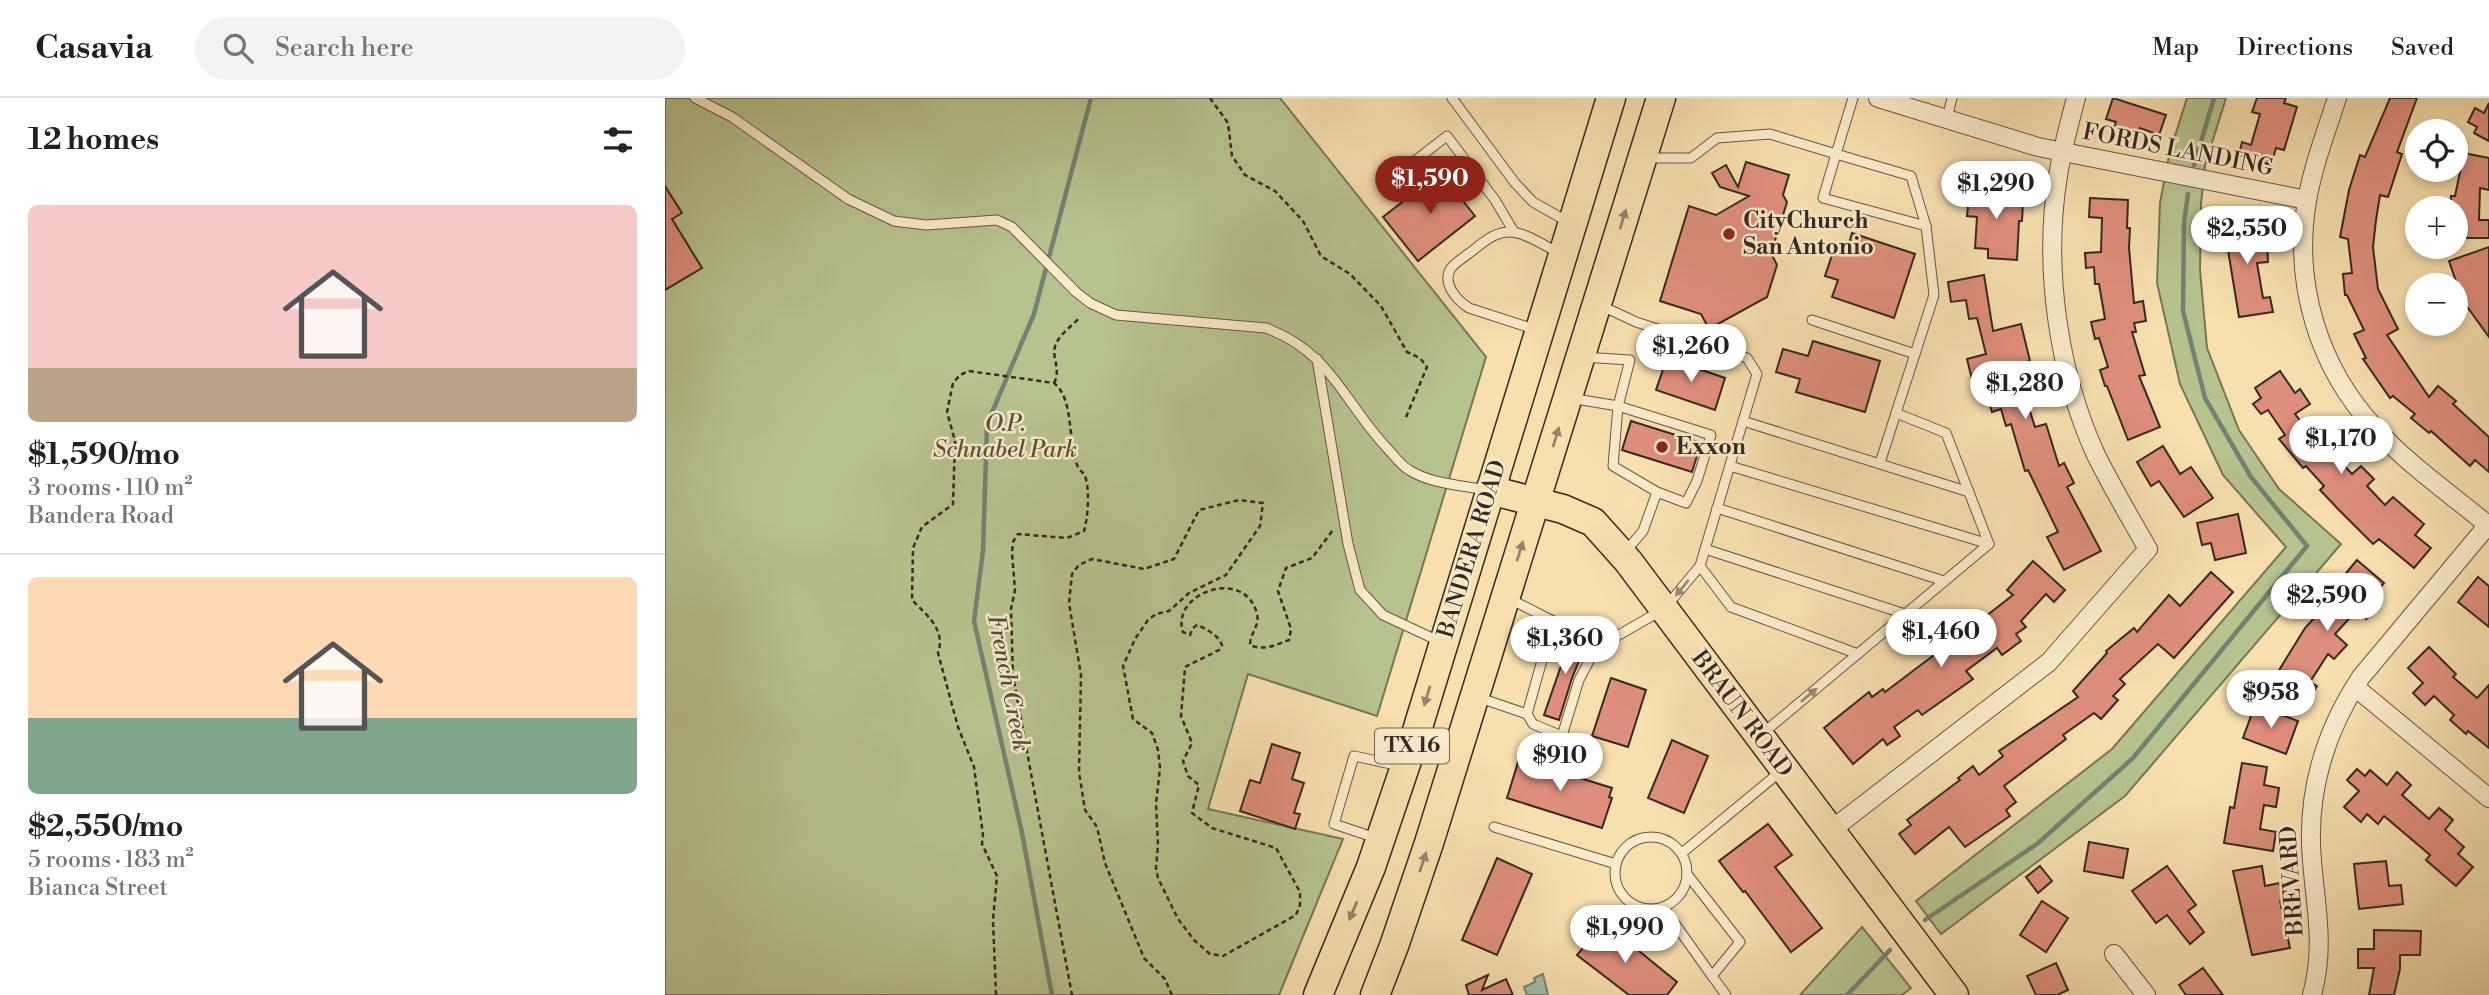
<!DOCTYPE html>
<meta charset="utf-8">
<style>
:root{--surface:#fff;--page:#f2f2f2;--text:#202124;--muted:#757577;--line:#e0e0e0;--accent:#8f2418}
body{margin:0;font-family:"Libre Bodoni",serif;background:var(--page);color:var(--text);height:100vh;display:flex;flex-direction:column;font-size:26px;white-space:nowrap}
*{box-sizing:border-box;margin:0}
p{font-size:23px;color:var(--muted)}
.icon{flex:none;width:38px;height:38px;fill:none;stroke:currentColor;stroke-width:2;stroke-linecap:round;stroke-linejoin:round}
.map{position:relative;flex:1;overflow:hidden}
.side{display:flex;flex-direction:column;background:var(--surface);width:665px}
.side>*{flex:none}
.fabs{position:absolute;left:1740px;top:21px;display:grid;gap:14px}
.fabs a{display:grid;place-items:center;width:63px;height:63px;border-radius:50%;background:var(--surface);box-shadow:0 4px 10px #0003;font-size:35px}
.price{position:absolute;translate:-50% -60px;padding:0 16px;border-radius:24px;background:#fff;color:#222;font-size:23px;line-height:46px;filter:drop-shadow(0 2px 4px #0008)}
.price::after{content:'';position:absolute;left:50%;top:42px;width:21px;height:16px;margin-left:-10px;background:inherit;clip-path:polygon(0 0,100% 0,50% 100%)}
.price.active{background:var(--accent);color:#fff}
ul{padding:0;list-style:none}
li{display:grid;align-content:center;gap:14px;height:371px;padding:0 28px}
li+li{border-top:2px solid var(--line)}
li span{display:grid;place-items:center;height:217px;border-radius:10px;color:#555}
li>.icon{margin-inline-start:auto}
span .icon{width:126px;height:126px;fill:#fffc;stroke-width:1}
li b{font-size:30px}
h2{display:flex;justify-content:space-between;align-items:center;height:84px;padding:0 28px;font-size:30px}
header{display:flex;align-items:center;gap:42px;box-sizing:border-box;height:98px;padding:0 35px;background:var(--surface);border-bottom:2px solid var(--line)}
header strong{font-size:33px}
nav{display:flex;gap:38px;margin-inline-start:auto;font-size:24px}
.search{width:490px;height:63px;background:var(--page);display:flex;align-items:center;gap:18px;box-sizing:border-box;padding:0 24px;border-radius:38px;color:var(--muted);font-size:26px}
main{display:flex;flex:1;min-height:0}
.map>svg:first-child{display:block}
.green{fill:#b7c38f;stroke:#767658;stroke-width:2}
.water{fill:#9ebda5;stroke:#748271;stroke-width:2}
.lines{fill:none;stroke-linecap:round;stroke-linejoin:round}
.stream{stroke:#748271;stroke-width:4.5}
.building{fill:#de8e7c;stroke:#352a22;stroke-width:2}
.lane-casing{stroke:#665745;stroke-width:11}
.street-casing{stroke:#665745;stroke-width:20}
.primary-casing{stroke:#352a22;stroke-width:31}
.path{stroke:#352a22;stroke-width:2.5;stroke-dasharray:5 3.5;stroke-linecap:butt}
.lane{stroke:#faeaca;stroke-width:9}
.street{stroke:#faeaca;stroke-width:18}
.primary{stroke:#f7dfae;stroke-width:28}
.oneway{fill:#968468}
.oneway2{fill:#988a76}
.poi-dot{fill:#8f2418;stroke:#faeaca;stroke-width:2.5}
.labels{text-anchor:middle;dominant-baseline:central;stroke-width:5;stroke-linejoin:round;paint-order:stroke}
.shield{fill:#faeaca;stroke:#706454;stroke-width:2}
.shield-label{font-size:21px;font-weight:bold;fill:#352a22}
.street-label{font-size:23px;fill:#352a22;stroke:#faeaca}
.poi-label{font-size:23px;font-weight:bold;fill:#352a22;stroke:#faeaca;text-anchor:start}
.park-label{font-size:23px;font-style:italic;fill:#56503d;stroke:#faeaca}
.water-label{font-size:24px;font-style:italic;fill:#4f4f43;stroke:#faeaca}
</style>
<header>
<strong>Casavia</strong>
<div class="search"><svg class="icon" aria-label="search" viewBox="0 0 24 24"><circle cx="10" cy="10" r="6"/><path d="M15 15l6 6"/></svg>Search here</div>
<nav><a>Map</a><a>Directions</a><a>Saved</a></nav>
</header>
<main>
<section class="side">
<h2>12 homes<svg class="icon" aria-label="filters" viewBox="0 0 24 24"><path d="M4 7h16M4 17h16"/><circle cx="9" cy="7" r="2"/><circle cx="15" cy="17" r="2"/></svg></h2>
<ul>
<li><span style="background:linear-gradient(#f6c9c9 75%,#b9a48a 0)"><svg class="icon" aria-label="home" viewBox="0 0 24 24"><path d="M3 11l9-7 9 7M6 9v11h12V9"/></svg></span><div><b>$1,590/mo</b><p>3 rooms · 110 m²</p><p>Bandera Road</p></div></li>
<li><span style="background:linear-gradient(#ffd9b3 65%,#7fa58c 0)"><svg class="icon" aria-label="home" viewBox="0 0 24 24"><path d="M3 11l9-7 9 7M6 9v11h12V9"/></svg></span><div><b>$2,550/mo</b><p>5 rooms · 183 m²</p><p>Bianca Street</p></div></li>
</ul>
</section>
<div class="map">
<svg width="1824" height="897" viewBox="0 0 1824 897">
<rect width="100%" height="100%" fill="#f7dfae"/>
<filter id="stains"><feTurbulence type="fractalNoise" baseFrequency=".00286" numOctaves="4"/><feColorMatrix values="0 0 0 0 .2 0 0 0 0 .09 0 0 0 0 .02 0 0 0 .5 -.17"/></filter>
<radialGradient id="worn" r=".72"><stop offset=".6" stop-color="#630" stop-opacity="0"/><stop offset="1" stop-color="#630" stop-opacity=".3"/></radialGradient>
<g class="green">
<polygon points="0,0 615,0 821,259 712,618 583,576 543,711 678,741 614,897 0,897"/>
<polygon points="1522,0 1561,0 1540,67 1536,106 1535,172 1542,250 1574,332 1614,391 1676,446 1460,698 1276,836 1251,803 1447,651 1621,449 1558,377 1515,286 1492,185 1495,105 1504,57"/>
<polygon points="1197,829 1246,890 1237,897 1135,897"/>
</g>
<polygon class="water" points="878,876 883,897 862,897 859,889 870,884 869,880"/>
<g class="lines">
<g class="stream">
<polyline points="1529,67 1549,0"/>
<polyline points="1260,822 1372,746 1468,660 1642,448 1586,379 1540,300 1518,213 1519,125 1523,96"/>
<polyline points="387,897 357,735 309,523 318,453 322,326 369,216 426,0"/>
<polyline points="1182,897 1225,852"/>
</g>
</g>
<g class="building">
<polygon points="1448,0 1501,17 1494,37 1475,30 1469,48 1446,40 1451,24 1441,21"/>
<polygon points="1592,0 1621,0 1619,5 1632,9 1619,52 1611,50 1606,67 1574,57 1577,44 1586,47 1595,16 1587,14"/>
<polygon points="1725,0 1752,0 1732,54 1737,56 1723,99 1715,97 1711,122 1708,149 1713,191 1733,231 1722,237 1764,299 1773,288 1791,303 1788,306 1824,339 1824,374 1810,362 1805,368 1766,333 1764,335 1746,320 1750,316 1728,298 1725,300 1698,261 1701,260 1689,236 1699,232 1682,197 1680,197 1678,176 1687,175 1683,141 1675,139 1684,92 1695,57 1700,59"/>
<polygon points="1824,5 1824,43 1809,35 1812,29 1803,24 1810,10 1819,15"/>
<polygon points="1799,55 1824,60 1824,92 1815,90 1814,122 1824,122 1824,140 1790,140 1790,110 1786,110 1786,98 1790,98"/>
<polygon points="1081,64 1124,77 1118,97 1122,104 1106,155 1112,167 1102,199 1044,231 1036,216 995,203 1024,108 1051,117 1084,98 1055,89 1047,75 1061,67 1073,89"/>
<polygon points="780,71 792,86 787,89 810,118 753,163 718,119"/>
<polygon points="1305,87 1348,92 1347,103 1358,104 1357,123 1354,123 1352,162 1323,160 1323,151 1310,150 1312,119 1302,118"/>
<polygon points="0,88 17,115 7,121 37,170 0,192"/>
<polygon points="1425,100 1463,102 1462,130 1465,130 1464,150 1469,205 1478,203 1481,223 1469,225 1471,234 1467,234 1480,277 1474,278 1495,329 1463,342 1442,288 1440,288 1435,272 1443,269 1434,240 1430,241 1426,224 1440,221 1434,186 1430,186 1429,169 1421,170 1420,155 1436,154 1437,120 1424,119"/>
<polygon points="1593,121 1595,147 1602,146 1603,164 1592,165 1598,200 1605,199 1608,214 1574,219 1563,152 1555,152 1555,139 1563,139 1562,123"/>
<polygon points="1187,135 1250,156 1229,220 1167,199 1173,182 1160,178 1169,151 1181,155"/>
<polygon points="1824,149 1824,239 1798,203 1784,163"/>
<polygon points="1319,177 1328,233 1356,226 1365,263 1361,264 1372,301 1362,304 1370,329 1381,326 1394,368 1399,365 1409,385 1402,389 1436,453 1399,472 1382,439 1393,434 1363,372 1360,373 1346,326 1341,328 1336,311 1327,314 1316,279 1307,281 1302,261 1321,256 1312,220 1304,221 1301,202 1286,204 1283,184"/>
<polygon points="1148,243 1215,263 1200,314 1131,294 1135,281 1111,274 1118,251 1143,258"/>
<polygon points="1002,260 1060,280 1050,312 991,292"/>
<polygon points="1615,273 1630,295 1635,291 1645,306 1630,316 1648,339 1659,330 1670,345 1663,350 1687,376 1696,368 1709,381 1702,388 1720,407 1728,399 1759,426 1750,437 1766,450 1749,470 1714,441 1708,446 1675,413 1655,392 1659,388 1641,368 1638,370 1614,341 1620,337 1603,312 1596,316 1588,306 1596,300 1590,290"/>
<polygon points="966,323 1036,345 1027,374 957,352"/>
<polygon points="1498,348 1515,376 1526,369 1548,400 1519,419 1494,383 1486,388 1472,364"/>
<polygon points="1573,416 1581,455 1550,462 1546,445 1537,447 1532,425"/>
<polygon points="1692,462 1719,485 1707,499 1715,505 1701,521 1691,513 1670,536 1682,547 1669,561 1663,556 1645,584 1652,588 1640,608 1605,587 1640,530 1671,496 1667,492"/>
<polygon points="1368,463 1400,492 1389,504 1381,496 1356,523 1361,529 1351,536 1356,543 1337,557 1332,550 1301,573 1308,581 1257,617 1253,612 1229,629 1235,638 1222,647 1218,641 1188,666 1159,630 1204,594 1207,599 1218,591 1220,594 1269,557 1267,554 1271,551 1265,543 1276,534 1281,542 1290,534 1294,539 1348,497 1342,492"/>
<polygon points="1546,474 1568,494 1509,560 1493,546 1455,581 1460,586 1448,598 1453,602 1436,621 1429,615 1398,637 1401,641 1339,688 1351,704 1341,712 1345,718 1300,749 1284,729 1250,756 1234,736 1246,727 1242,722 1295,682 1293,680 1308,668 1314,677 1338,658 1334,653 1413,599 1408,593 1442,555 1441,553 1469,530 1472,534 1504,497 1515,508"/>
<polygon points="1813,479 1824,488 1824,529 1793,504"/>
<polygon points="907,536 923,541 907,580 894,622 879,617"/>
<polygon points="1764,549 1791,576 1788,579 1812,600 1824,587 1824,650 1803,633 1801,636 1785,622 1789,617 1769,598 1760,607 1748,595 1758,585 1743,570"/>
<polygon points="946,580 981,592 963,649 927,638"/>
<polygon points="1590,607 1633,623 1621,656 1578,640"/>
<polygon points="1007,642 1043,658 1019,715 983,700"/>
<polygon points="607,646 635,655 627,681 639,685 629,715 635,716 630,731 575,713 585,682 595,685"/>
<polygon points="854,661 947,690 944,699 947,700 937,730 842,700"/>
<polygon points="1577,665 1602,669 1599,687 1614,690 1611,709 1599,707 1595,731 1611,734 1608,753 1559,745 1565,709 1569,710"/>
<polygon points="1692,671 1700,678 1705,672 1722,687 1732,674 1746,687 1737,697 1764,721 1774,710 1788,722 1780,732 1799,749 1793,756 1808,769 1791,788 1761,762 1765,757 1719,718 1713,726 1702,716 1696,724 1679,709 1694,693 1682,682"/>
<polygon points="1103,726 1127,757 1110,769 1157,830 1126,854 1080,793 1078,794 1054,763"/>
<polygon points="1424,744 1463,751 1458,780 1419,773"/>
<polygon points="832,760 867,776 832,857 797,842"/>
<polygon points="1721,763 1724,788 1736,787 1738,806 1694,811 1689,766"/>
<polygon points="1375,768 1387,783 1373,795 1361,779"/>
<polygon points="1502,768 1531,807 1523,813 1539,834 1525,846 1502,817 1491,825 1467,793"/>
<polygon points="1597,768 1600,788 1615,785 1618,802 1615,803 1625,850 1587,857 1568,773"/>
<polygon points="1377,803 1403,820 1381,854 1355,837"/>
<polygon points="942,827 1012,884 1002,897 964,897 912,857 932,833 935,835"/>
<polygon points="1709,832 1756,833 1755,857 1735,857 1735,871 1729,897 1704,897 1709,870 1693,870 1693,851 1709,851"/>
<polygon points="1391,865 1403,892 1392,897 1371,897 1362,878"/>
<polygon points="1538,870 1558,897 1521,897 1514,887"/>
<polygon points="823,877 817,892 841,881 848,897 804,897 801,887"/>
</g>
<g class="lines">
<defs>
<g id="lane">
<path d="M30,0L67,19L183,101L229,123L261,127L332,122L347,129L411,194L425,205L451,217L601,230C666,254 678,303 721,349C728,356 735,367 744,372C766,386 796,387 821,392"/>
<polyline points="787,0 850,85 868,104 905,125"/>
<polyline points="1282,21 1287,0"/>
<polyline points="982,60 1026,60 1052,40 1105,36 1171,56 1158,100 1261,128"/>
<polyline points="721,85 782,38 830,102 849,134"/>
<polyline points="1147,222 1250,256"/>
<path d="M872,232L804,210C793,203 776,186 786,170C791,164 801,158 807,153C819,144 829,134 845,134C860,134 881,149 895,155"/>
<polyline points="918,259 965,262 953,308 1046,337 1032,383 1021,405 992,394"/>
<polyline points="652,261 683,446 695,492 718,517 776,544"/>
<polyline points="905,300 953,308 948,368 992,394 978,433 961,453"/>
<polyline points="1078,323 1304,394"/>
<polyline points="1215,365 1231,315"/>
<polyline points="1065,368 1324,446"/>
<polyline points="1052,410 1279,483"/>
<polyline points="1040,451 1240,516"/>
<polyline points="1035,468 1066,509 1193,556"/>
<polyline points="888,523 948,541"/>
<polyline points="812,599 862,616 888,523 843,500"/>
<polyline points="862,616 868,626 897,638 914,582 931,550 999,511 1035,468 1092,276 1082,260 971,224 937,208"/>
<polyline points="1097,636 1324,446 1281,335 1231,315 1269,197 1261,128 1246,78 1171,56 1188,0"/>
<polyline points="829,729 951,766"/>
<circle cx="986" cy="775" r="36"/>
<polyline points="711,740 669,726 689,658 735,668"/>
<polyline points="1017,755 1115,674"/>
<polyline points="1022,776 1075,844 1047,878 1061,897"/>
<polyline points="998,809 1047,878"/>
</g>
<g id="street">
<polyline points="1213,0 1373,49 1642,102"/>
<path d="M1672,0C1661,34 1648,68 1642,103C1628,185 1653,269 1710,330C1743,367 1786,396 1824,428"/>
<polyline points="1690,589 1824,700"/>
<path d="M1165,733L1384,564L1483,451C1465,420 1447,389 1431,357C1393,274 1378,169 1393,78C1397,52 1404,26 1411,0"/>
<polyline points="1449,856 1481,897"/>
<path d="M1647,897C1660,848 1651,812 1647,763C1641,695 1659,635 1696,579L1823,427"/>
</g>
<g id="primary">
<polyline points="825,392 898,411 928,424 963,463 1289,897"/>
<polyline points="653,897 706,769 750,639 946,0"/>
<polyline points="710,897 729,848 764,745 996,0"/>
</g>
</defs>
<use href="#lane" class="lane-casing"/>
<use href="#street" class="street-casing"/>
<use href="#primary" class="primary-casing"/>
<g class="path">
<polyline points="545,0 563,25 567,58 580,77 610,93 638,123 656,158 685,176 716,208 742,254 755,260 762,269 741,319"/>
<path d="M389,285C397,270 385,259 391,246C395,236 407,228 414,220"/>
<path d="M331,897L328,822L332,778L317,746L318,737L309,669L293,629L273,555C281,532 262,517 247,502L248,450L257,429L288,406L290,343L282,314L288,285L295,277L304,273L389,285C410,302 402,345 413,369C415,373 419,375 420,378C425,391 423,420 419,433L402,440L353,436L348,444L347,455L350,492L346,511L348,578L407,897"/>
<path d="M507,897L500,881L479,860L440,765L432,729L420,712L414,674L416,577L404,505L407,476L414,467L427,461L479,471L509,461L534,412L574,402L598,405L595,428L561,477L524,495L504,513L491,516L483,522L470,541L458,568L468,621L487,635L493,652L495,670L491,706L493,747L491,770L493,780L513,821L529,842L545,856L558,858L631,817L635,807V794L611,750L547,730L527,715L534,687L523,678L518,663L527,645L516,618L520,569L554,552L557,547C553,537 542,531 532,527L528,530L525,537L518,534C505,495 580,468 592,516C595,528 585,535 585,547C599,553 611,547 624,542L626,531L613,493L621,470L647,460L668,432"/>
</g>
<use href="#lane" class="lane"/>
<use href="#street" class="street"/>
<use href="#primary" class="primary"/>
</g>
<defs><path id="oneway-solid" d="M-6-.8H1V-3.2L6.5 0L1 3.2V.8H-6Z" transform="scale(1.75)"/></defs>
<g class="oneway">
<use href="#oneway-solid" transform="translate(958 121) rotate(-73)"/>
<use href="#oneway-solid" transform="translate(891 339) rotate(-73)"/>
<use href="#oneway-solid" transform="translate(855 453) rotate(-73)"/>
<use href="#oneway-solid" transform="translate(762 598) rotate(107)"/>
<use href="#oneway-solid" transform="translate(758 764) rotate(-71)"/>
<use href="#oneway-solid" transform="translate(688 813) rotate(113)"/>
</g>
<g class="oneway2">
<use href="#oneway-solid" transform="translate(1017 490) rotate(129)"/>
<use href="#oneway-solid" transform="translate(1144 597) rotate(-40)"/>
</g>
<g class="poi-dot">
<circle cx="1064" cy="136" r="7"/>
<circle cx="997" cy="349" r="7"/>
</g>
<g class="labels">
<rect class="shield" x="710" y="630.5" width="74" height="35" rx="5"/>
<g class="shield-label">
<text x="747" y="648">TX 16</text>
</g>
<g class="street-label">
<text transform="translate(1513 52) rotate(11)">FORDS LANDING</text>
<text transform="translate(807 451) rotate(-73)">BANDERA ROAD</text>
<text transform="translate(1077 616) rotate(53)">BRAUN ROAD</text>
<text transform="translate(1627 783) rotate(-94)">BREVARD</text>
</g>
<g class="poi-label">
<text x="1078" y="123">CityChurch<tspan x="1078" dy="26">San Antonio</tspan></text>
<text x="1011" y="349">Exxon</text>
</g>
<g class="park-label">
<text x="340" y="326">O.P.<tspan x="340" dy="26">Schnabel Park</tspan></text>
</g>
<g class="water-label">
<text transform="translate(343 585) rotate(79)">French Creek</text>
</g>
</g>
<rect width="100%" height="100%" filter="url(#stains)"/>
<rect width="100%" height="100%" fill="url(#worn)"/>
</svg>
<div class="fabs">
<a><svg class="icon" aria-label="locate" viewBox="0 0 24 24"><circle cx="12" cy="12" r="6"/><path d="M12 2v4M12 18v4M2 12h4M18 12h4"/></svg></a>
<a>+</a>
<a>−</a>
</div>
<b class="price active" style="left:765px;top:118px">$1,590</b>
<b class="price" style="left:1331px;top:123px">$1,290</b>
<b class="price" style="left:1582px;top:168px">$2,550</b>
<b class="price" style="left:1026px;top:286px">$1,260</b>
<b class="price" style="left:1360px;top:323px">$1,280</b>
<b class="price" style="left:1676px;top:378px">$1,170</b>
<b class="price" style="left:1662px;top:535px">$2,590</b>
<b class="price" style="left:1276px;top:571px">$1,460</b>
<b class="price" style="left:900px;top:578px">$1,360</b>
<b class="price" style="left:1606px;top:632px">$958</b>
<b class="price" style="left:895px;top:695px">$910</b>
<b class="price" style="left:960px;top:867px">$1,990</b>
</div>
</main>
